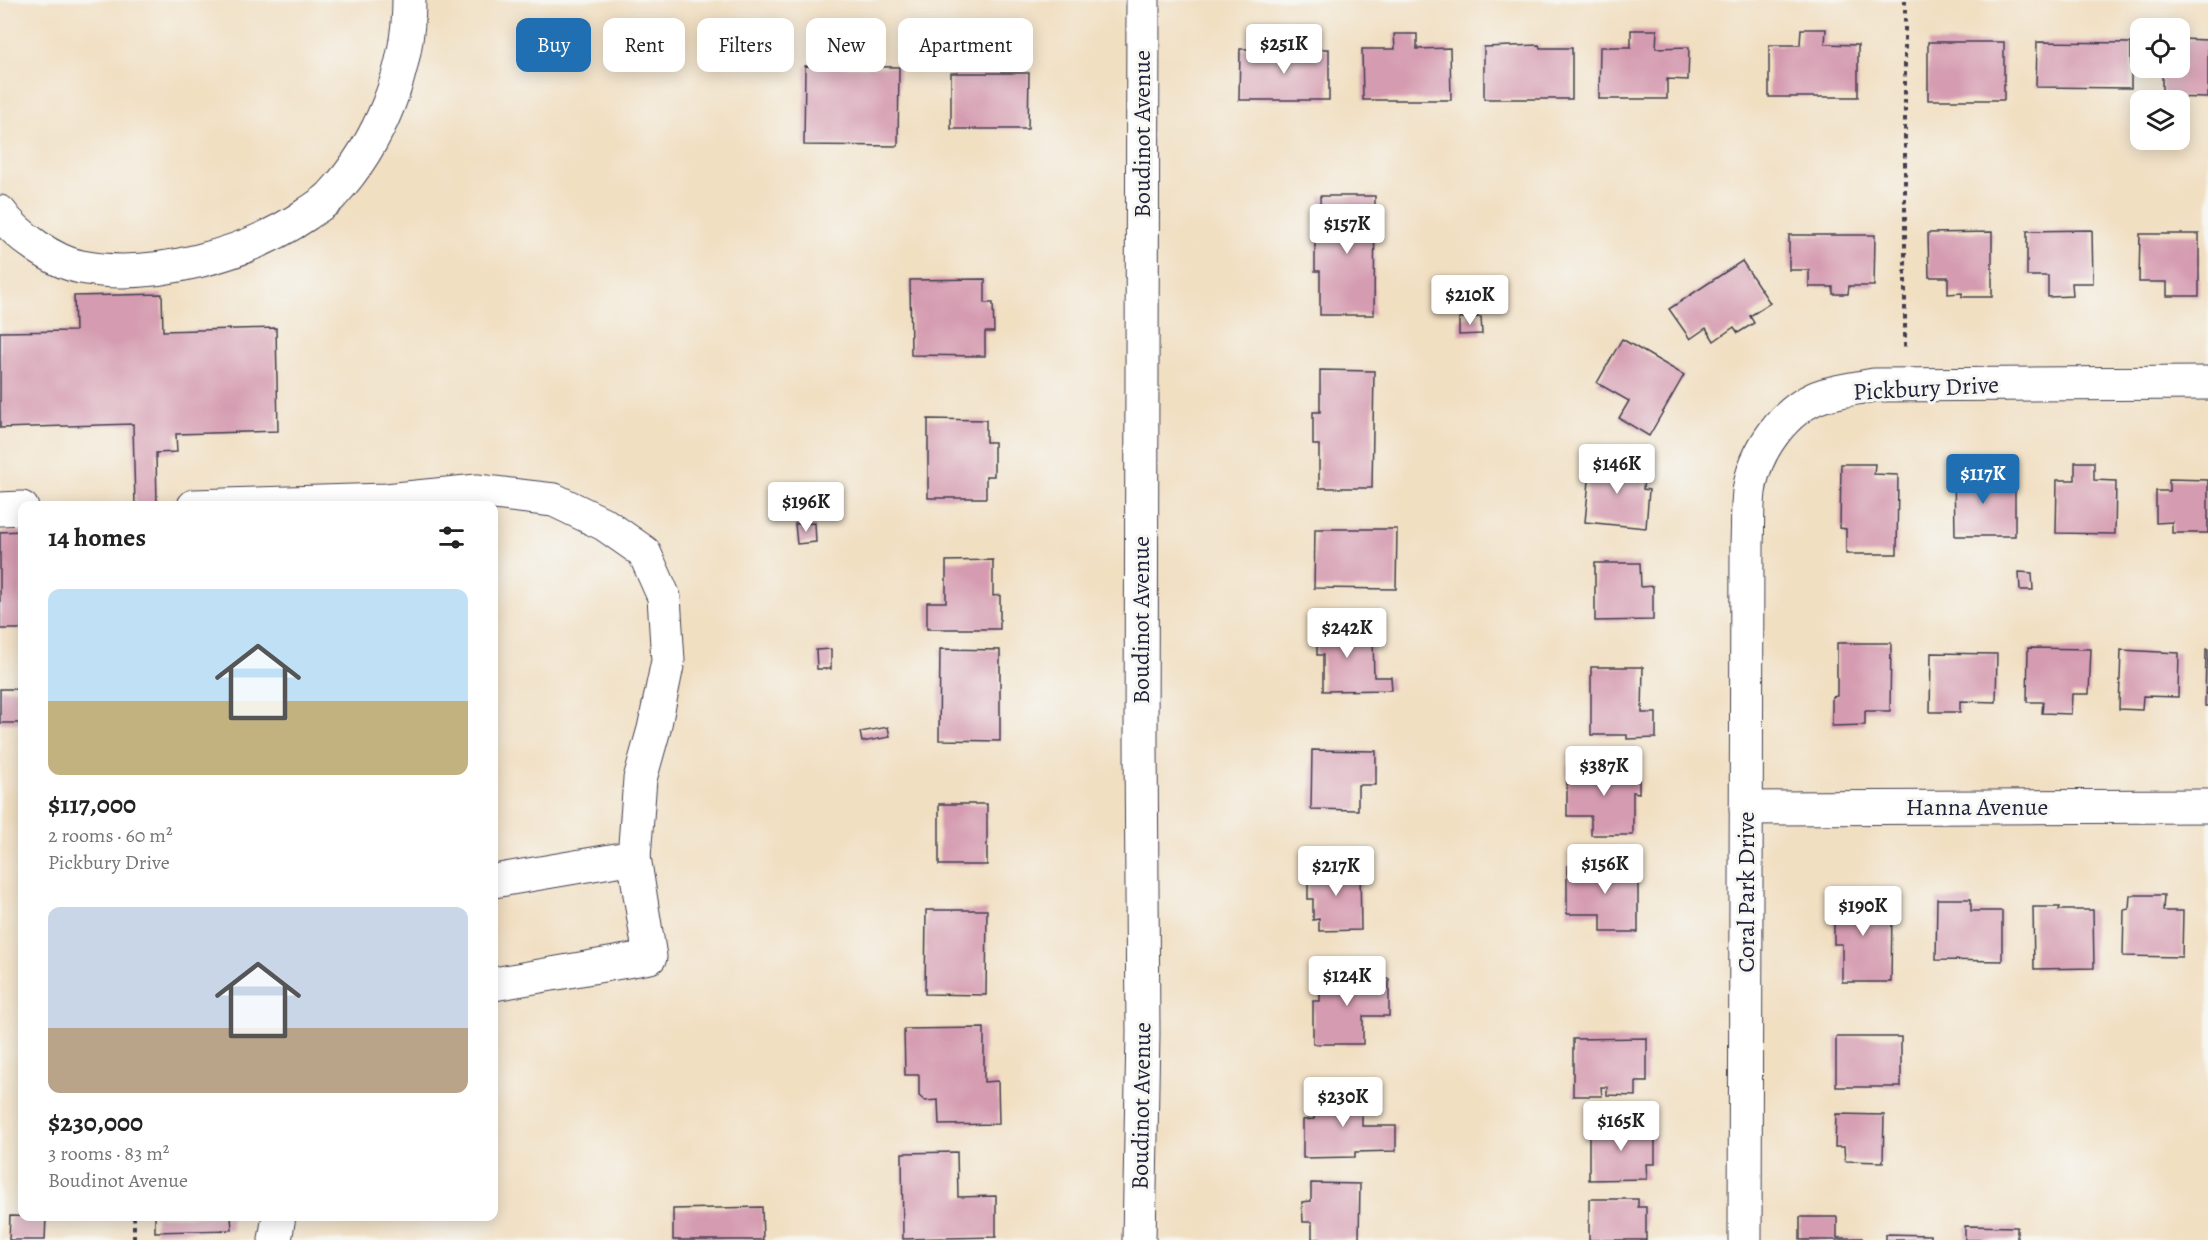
<!DOCTYPE html>
<meta charset="utf-8">
<style>
:root{--surface:#fff;--page:#f2f2f2;--text:#222;--muted:#767676;--accent:#1f6fb2}
body{margin:0;font-family:Alegreya,serif;background:var(--page);color:var(--text);height:100vh;display:flex;flex-direction:column;font-size:22px;white-space:nowrap}
*{box-sizing:border-box;margin:0}
p{font-size:20px;color:var(--muted)}
.icon{flex:none;width:33px;height:33px;fill:none;stroke:currentColor;stroke-width:2;stroke-linecap:round;stroke-linejoin:round}
.map{position:relative;flex:1;overflow:hidden}
.side{position:absolute;left:18px;top:501px;width:480px;height:720px;display:flex;flex-direction:column;background:var(--surface);border-radius:12px;box-shadow:0 3px 15px #0003}
.side>*{flex:none}
.top-card{position:absolute;left:516px;top:18px;width:570px;height:54px;display:flex;gap:12px}
.fabs{position:absolute;left:2130px;top:18px;display:grid;gap:12px}
.fabs a{display:grid;place-items:center;width:60px;height:60px;border-radius:12px;background:var(--surface);box-shadow:0 3px 15px #0003;font-size:30px}
.price{position:absolute;translate:-50% -51px;padding:0 14px;border-radius:6px;background:#fff;color:#222;font-size:20px;line-height:39px;filter:drop-shadow(0 2px 3px #0008)}
.price::after{content:'';position:absolute;left:50%;top:36px;width:18px;height:14px;margin-left:-9px;background:inherit;clip-path:polygon(0 0,100% 0,50% 100%)}
.price.active{background:var(--accent);color:#fff}
ul{padding:0;list-style:none}
li{display:grid;align-content:center;gap:12px;height:318px;padding:0 30px}
li span{display:grid;place-items:center;height:186px;border-radius:12px;color:#555}
li>.icon{margin-inline-start:auto}
span .icon{width:108px;height:108px;fill:#fffc;stroke-width:1}
li b{font-size:26px}
h2{display:flex;justify-content:space-between;align-items:center;height:72px;padding:0 30px;font-size:26px}
.chip{padding:0 21px;border-radius:12px;background:var(--surface);box-shadow:0 3px 15px #0003;font-size:21px;line-height:54px}
.chip.active{background:var(--accent);color:#fff}
.map>svg:first-child{display:block}
.building{fill:#d59bb0}
.lines{fill:none;stroke-linecap:round;stroke-linejoin:round}
.minor-casing{stroke:#413e4f;stroke-width:35}
.path{stroke:#413e4f;stroke-width:4;stroke-dasharray:4.5 4.5;stroke-linecap:butt}
.minor{stroke:#fff;stroke-width:33}
.labels{text-anchor:middle;dominant-baseline:central;stroke-width:6;stroke-linejoin:round;paint-order:stroke}
.street-label{font-size:24px;fill:#22223b;stroke:#f6f6f2}
</style>
<div class="map">
<svg width="2208" height="1240" viewBox="0 0 2208 1240">
<rect width="100%" height="100%" fill="#f6f6f2"/>
<filter id="ink" filterUnits="userSpaceOnUse"><feTurbulence type="fractalNoise" baseFrequency=".0167" numOctaves="2"/><feDisplacementMap in="SourceGraphic" scale="12" xChannelSelector="R" yChannelSelector="G"/><feConvolveMatrix kernelMatrix="1 2 1 2 8 2 1 2 1" color-interpolation-filters="sRGB"/></filter>
<filter id="wash" filterUnits="userSpaceOnUse"><feTurbulence type="fractalNoise" baseFrequency=".008" numOctaves="4" result="noise"/><feDisplacementMap in="SourceGraphic" scale="24" xChannelSelector="R" yChannelSelector="G"/><feGaussianBlur stdDeviation="1.35" result="paint"/><feColorMatrix in="noise" values="0 0 0 0 0 0 0 0 0 0 0 0 0 0 0 0 0 1.4 0 .05"/><feComposite in="paint" operator="in"/></filter>
<g filter="url(#wash)">
<rect width="100%" height="100%" fill="#f1dfc2"/>
<g id="blocks">
<g class="building">
<polygon points="1801,29 1826,29 1825,44 1858,45 1858,97 1769,97 1769,45 1800,45"/>
<polygon points="1631,30 1657,30 1656,48 1689,47 1688,80 1667,79 1667,99 1599,99 1600,47 1631,47"/>
<polygon points="1394,34 1417,34 1417,49 1450,48 1451,100 1363,100 1362,49 1395,49"/>
<polygon points="2180,39 2208,40 2208,98 2162,97 2162,68 2180,68"/>
<rect x="1928" y="42" width="76" height="58"/>
<polygon points="2037,42 2131,43 2131,88 2036,87"/>
<polygon points="1539,45 1540,48 1572,48 1572,99 1484,99 1484,47"/>
<polygon points="1240,49 1329,49 1329,100 1239,100"/>
<polygon points="805,66 899,67 898,146 804,145"/>
<polygon points="951,73 1029,73 1028,129 951,129"/>
<polygon points="1320,196 1375,196 1374,315 1320,315 1320,271 1315,271 1315,240 1321,241"/>
<polygon points="2092,230 2093,283 2072,283 2073,296 2048,297 2048,276 2027,276 2027,231"/>
<polygon points="1992,232 1992,297 1962,297 1962,293 1948,294 1948,277 1929,277 1928,233"/>
<polygon points="2140,234 2199,234 2199,296 2167,296 2167,282 2139,282"/>
<polygon points="1789,235 1875,235 1874,286 1849,286 1848,294 1833,294 1833,287 1809,287 1809,270 1789,270"/>
<polygon points="1742,261 1770,303 1750,316 1754,323 1738,333 1734,327 1714,341 1706,328 1690,339 1669,309"/>
<polygon points="985,279 985,303 993,303 994,332 985,332 985,356 911,355 910,280"/>
<polygon points="162,294 163,331 276,328 278,431 176,434 177,452 156,453 157,506 135,506 133,424 0,428 0,332 75,331 74,296"/>
<polygon points="1481,317 1482,334 1459,335 1459,318"/>
<polygon points="1622,339 1684,375 1649,436 1619,418 1629,401 1597,383"/>
<polygon points="1320,370 1374,371 1372,488 1319,488 1319,445 1313,445 1313,412 1320,412"/>
<polygon points="928,419 986,420 986,442 994,442 994,476 986,476 986,498 928,498"/>
<polygon points="1591,460 1645,466 1643,489 1649,490 1646,528 1585,522"/>
<polygon points="2075,462 2094,462 2094,480 2116,481 2115,534 2056,533 2057,480 2075,480"/>
<polygon points="1841,464 1875,464 1874,474 1898,475 1897,554 1846,554 1846,529 1840,528"/>
<polygon points="1984,467 1985,482 2015,482 2015,536 1955,536 1954,468"/>
<polygon points="2169,479 2208,480 2208,533 2172,533 2172,522 2156,523 2156,491 2169,491"/>
<polygon points="815,523 816,542 797,544 795,524"/>
<polygon points="1315,529 1397,529 1396,589 1314,588"/>
<polygon points="22,531 22,629 0,629 0,532"/>
<polygon points="993,560 993,596 1000,595 1000,629 927,629 927,602 946,602 946,561"/>
<polygon points="1595,563 1640,563 1641,587 1653,586 1653,620 1595,621"/>
<polygon points="2019,572 2032,573 2033,590 2020,590"/>
<polygon points="1356,620 1356,638 1373,638 1374,677 1391,677 1392,690 1323,691 1323,655 1317,655 1317,621"/>
<polygon points="1837,643 1891,643 1890,711 1865,711 1865,725 1832,726 1832,697 1837,696"/>
<polygon points="2028,648 2091,649 2089,694 2072,694 2071,714 2042,713 2043,702 2027,702"/>
<polygon points="831,649 831,669 817,669 816,650"/>
<polygon points="940,649 1000,650 1000,741 939,740"/>
<polygon points="2206,649 2208,649 2208,706 2205,706"/>
<polygon points="2121,650 2179,653 2178,697 2143,696 2142,710 2119,709"/>
<polygon points="1931,653 1997,654 1996,702 1960,701 1960,712 1930,712"/>
<polygon points="1591,667 1643,667 1642,713 1656,713 1656,738 1627,739 1627,735 1591,735"/>
<rect x="0" y="689" width="22" height="34"/>
<polygon points="888,727 890,737 862,742 860,732"/>
<polygon points="1312,750 1376,751 1376,785 1358,785 1358,810 1311,809"/>
<polygon points="1567,765 1639,765 1639,793 1633,792 1633,835 1591,835 1591,816 1567,816"/>
<rect x="939" y="804" width="48" height="61"/>
<polygon points="1638,865 1638,932 1601,932 1601,914 1567,914 1567,866"/>
<polygon points="1360,866 1361,930 1319,931 1319,919 1313,920 1313,899 1308,899 1308,867"/>
<polygon points="1834,890 1872,891 1872,910 1892,910 1891,982 1842,982 1842,944 1834,944"/>
<polygon points="2130,895 2164,895 2163,911 2183,911 2182,957 2123,956 2124,910 2129,909"/>
<polygon points="1937,899 1971,899 1971,911 2002,911 2002,961 1936,960"/>
<polygon points="2033,907 2060,907 2059,910 2093,910 2094,968 2034,969"/>
<polygon points="926,910 987,910 986,995 925,994"/>
<polygon points="1324,970 1350,970 1350,979 1389,979 1389,1016 1363,1016 1363,1044 1313,1044 1313,1001 1320,1001 1320,982 1324,982"/>
<polygon points="984,1028 984,1082 998,1081 999,1124 939,1125 938,1100 925,1101 919,1096 919,1075 905,1075 904,1029"/>
<rect x="1836" y="1037" width="65" height="50"/>
<polygon points="1647,1038 1647,1082 1636,1082 1636,1096 1607,1095 1607,1087 1601,1087 1602,1096 1573,1096 1573,1039"/>
<polygon points="1362,1089 1362,1126 1396,1126 1396,1151 1355,1152 1355,1157 1303,1158 1303,1120 1314,1119 1314,1090"/>
<polygon points="1836,1114 1884,1115 1883,1162 1845,1161 1844,1147 1835,1147"/>
<polygon points="1655,1125 1655,1164 1646,1164 1647,1179 1589,1180 1589,1126"/>
<polygon points="957,1152 958,1197 996,1196 996,1237 903,1239 902,1153"/>
<polygon points="1311,1183 1360,1184 1359,1239 1312,1239 1312,1222 1303,1222 1302,1202 1311,1201"/>
<polygon points="1589,1199 1638,1199 1638,1207 1646,1207 1646,1240 1589,1240"/>
<polygon points="762,1207 763,1240 673,1240 673,1209"/>
<polygon points="10,1216 46,1217 45,1240 9,1240"/>
<polygon points="155,1216 231,1216 232,1230 155,1232"/>
<polygon points="1800,1217 1837,1217 1837,1238 1862,1238 1862,1240 1800,1240"/>
<polygon points="1965,1226 2017,1227 2017,1240 1965,1240"/>
<polygon points="1886,1234 1930,1235 1930,1240 1886,1240"/>
</g>
</g>
</g>
<g filter="url(#ink)">
<use href="#blocks" fill-opacity="0" stroke="#413e4f" stroke-width="1.5"/>
<g class="lines">
<defs>
<g id="minor">
<path d="M0,212C16,235 54,262 81,267C152,281 249,254 307,214C315,208 326,202 332,195C380,143 409,70 409,0"/>
<polyline points="194,506 386,500 477,491 554,500 604,524 644,552 664,597 668,661 654,729 640,779 634,857"/>
<polyline points="0,509 22,508"/>
<polyline points="1746,808 2208,806"/>
<polyline points="494,881 634,857 650,957 494,984"/>
<polyline points="275,1240 279,1216"/>
<polyline points="1139,1240 1143,1033 1141,745 1143,0"/>
<path d="M1745,1240L1747,543C1748,527 1747,509 1749,492C1754,452 1785,407 1824,395C1840,390 1858,388 1874,385L2208,383"/>
</g>
</defs>
<use href="#minor" class="minor-casing"/>
<g class="path">
<polyline points="1905,0 1905,350"/>
<polyline points="134,1216 134,1240"/>
</g>
<use href="#minor" class="minor"/>
</g>
</g>
<g class="labels">
<g class="street-label">
<text transform="translate(1142 134) rotate(-90)">Boudinot Avenue</text>
<text transform="translate(1926 388) rotate(-3)">Pickbury Drive</text>
<text transform="translate(1141 620) rotate(-90)">Boudinot Avenue</text>
<text x="1977" y="807">Hanna Avenue</text>
<text transform="translate(1746 892) rotate(-90)">Coral Park Drive</text>
<text transform="translate(1141 1106) rotate(-89)">Boudinot Avenue</text>
</g>
</g>
</svg>
<div class="fabs">
<a><svg class="icon" aria-label="locate" viewBox="0 0 24 24"><circle cx="12" cy="12" r="6"/><path d="M12 2v4M12 18v4M2 12h4M18 12h4"/></svg></a>
<a><svg class="icon" aria-label="layers" viewBox="0 0 24 24"><path d="M12 4l9 5-9 5-9-5zM3 14l9 5 9-5"/></svg></a>
</div>
<b class="price" style="left:1284px;top:75px">$251K</b>
<b class="price" style="left:1347px;top:255px">$157K</b>
<b class="price" style="left:1470px;top:326px">$210K</b>
<b class="price" style="left:1617px;top:495px">$146K</b>
<b class="price active" style="left:1983px;top:505px">$117K</b>
<b class="price" style="left:806px;top:533px">$196K</b>
<b class="price" style="left:1347px;top:659px">$242K</b>
<b class="price" style="left:1604px;top:797px">$387K</b>
<b class="price" style="left:1605px;top:895px">$156K</b>
<b class="price" style="left:1336px;top:897px">$217K</b>
<b class="price" style="left:1863px;top:937px">$190K</b>
<b class="price" style="left:1347px;top:1007px">$124K</b>
<b class="price" style="left:1343px;top:1128px">$230K</b>
<b class="price" style="left:1621px;top:1152px">$165K</b>
<div class="top-card">
<a class="chip active">Buy</a>
<a class="chip">Rent</a>
<a class="chip">Filters</a>
<a class="chip">New</a>
<a class="chip">Apartment</a>
</div>
<section class="side">
<h2>14 homes<svg class="icon" aria-label="filters" viewBox="0 0 24 24"><path d="M4 7h16M4 17h16"/><circle cx="9" cy="7" r="2"/><circle cx="15" cy="17" r="2"/></svg></h2>
<ul>
<li><span style="background:linear-gradient(#bfe0f5 60%,#c2b280 0)"><svg class="icon" aria-label="home" viewBox="0 0 24 24"><path d="M3 11l9-7 9 7M6 9v11h12V9"/></svg></span><div><b>$117,000</b><p>2 rooms · 60 m²</p><p>Pickbury Drive</p></div></li>
<li><span style="background:linear-gradient(#c9d6e8 65%,#b9a48a 0)"><svg class="icon" aria-label="home" viewBox="0 0 24 24"><path d="M3 11l9-7 9 7M6 9v11h12V9"/></svg></span><div><b>$230,000</b><p>3 rooms · 83 m²</p><p>Boudinot Avenue</p></div></li>
</ul>
</section>
</div>
